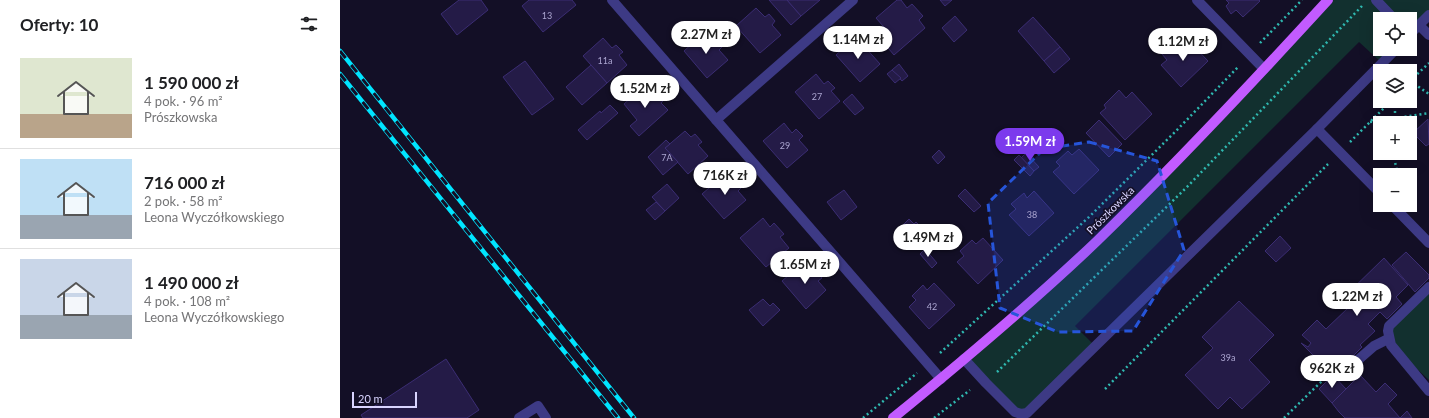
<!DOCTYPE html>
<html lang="pl">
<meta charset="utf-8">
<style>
:root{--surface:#fff;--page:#f2f2f2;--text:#202124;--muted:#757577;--line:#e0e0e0;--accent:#7c3aed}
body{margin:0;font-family:Lato,sans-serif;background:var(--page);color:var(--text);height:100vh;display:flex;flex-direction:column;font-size:15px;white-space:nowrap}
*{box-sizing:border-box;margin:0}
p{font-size:13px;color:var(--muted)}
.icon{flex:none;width:22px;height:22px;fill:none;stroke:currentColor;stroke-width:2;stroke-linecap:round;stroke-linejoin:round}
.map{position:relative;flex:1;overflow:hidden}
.panel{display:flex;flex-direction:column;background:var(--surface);width:340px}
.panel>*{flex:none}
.buttons{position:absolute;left:1033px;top:12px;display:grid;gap:8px}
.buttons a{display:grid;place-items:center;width:44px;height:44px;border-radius:0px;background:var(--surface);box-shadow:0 4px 16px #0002;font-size:20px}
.scale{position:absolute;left:12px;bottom:10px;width:65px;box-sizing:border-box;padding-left:4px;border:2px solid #d9d4ff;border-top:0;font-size:11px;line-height:14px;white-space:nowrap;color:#d9d4ff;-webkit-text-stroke:3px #130f26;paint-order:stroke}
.price{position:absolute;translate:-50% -34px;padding:0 9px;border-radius:14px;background:#fff;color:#222;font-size:13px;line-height:26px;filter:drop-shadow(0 1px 2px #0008)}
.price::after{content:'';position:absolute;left:50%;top:24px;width:12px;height:9px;margin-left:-6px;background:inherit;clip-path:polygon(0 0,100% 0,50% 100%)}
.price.active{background:var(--accent);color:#fff}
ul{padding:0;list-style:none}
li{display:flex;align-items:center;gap:12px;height:100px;padding:0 20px}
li+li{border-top:1px solid var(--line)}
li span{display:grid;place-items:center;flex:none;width:112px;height:80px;border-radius:0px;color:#555}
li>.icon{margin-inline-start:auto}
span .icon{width:48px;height:48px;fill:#fffc;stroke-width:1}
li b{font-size:17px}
h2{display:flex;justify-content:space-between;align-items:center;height:48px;padding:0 20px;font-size:17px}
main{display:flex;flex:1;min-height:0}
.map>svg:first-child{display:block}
.green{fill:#12302f}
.building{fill:#241b47;stroke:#3b2d73}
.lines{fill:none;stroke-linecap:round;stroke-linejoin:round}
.path{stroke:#2fb8b0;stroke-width:2.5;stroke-dasharray:2 3;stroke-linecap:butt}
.minor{stroke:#3d3a85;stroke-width:10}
.major{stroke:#c25bff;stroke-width:10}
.rail-casing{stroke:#00e5ff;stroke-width:4.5}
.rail{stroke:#130f26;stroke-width:3;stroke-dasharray:9;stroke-linecap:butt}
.marked{fill:#2655da;fill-opacity:0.2;stroke:#2655da;stroke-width:3;stroke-dasharray:8 5;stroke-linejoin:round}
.labels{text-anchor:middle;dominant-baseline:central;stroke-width:3.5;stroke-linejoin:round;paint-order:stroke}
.number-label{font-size:9px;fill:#aca6d1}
.street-label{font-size:11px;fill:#d9d4ff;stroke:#130f26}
</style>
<main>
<section class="panel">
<h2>Oferty: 10<svg class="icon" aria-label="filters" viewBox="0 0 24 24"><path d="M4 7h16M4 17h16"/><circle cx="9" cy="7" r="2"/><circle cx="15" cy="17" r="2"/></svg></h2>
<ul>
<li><span style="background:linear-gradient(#dfe7d0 70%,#b9a48a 0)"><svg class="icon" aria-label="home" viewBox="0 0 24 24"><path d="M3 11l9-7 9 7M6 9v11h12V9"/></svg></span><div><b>1 590 000 zł</b><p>4 pok. · 96 m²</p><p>Prószkowska</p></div></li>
<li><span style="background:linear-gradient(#bfe0f5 70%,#9aa5b1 0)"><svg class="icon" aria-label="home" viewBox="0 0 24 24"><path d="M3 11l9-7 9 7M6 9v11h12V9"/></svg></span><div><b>716 000 zł</b><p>2 pok. · 58 m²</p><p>Leona Wyczółkowskiego</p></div></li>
<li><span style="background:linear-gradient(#c9d6e8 70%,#9aa5b1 0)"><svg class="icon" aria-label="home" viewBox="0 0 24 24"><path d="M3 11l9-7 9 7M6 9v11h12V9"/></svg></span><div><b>1 490 000 zł</b><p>4 pok. · 108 m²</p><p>Leona Wyczółkowskiego</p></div></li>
</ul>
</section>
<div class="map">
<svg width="1089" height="418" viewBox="0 0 1089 418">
<rect width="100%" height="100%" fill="#130f26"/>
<g class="green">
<polygon points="988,0 1089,0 1089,15 1070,34 1070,19 1040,19 1040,49 1056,49 1042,63 1019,42 735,326 755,346 681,414 624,359 757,241"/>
<polygon points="1089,287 1089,380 1051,345 1049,325"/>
</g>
<g class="building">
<polygon points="119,0 141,0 148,10 117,35 101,14"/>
<polygon points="189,0 232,0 236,5 203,32 182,6"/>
<polygon points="429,0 447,0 461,16 451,25"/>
<polygon points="447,0 480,0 461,16"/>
<polygon points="557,0 561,0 567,8 572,4 583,16 579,20 585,28 554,55 543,42 551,35 536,18"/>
<polygon points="600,0 612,0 605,6"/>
<polygon points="886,0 919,0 920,1 903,17 896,10 891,14 886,6 889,3"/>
<polygon points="416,8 425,17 429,14 435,21 432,25 441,35 420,53 396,26"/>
<polygon points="615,16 627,30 614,42 602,28"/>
<polygon points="693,17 720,47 704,61 678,31"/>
<polygon points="364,33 372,42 376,39 383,46 379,50 388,60 367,78 344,51"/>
<polygon points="516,37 540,64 520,82 496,55"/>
<polygon points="263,38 272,48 276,45 283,52 279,55 287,65 267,83 243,56"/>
<polygon points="848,40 868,61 841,87 821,65 827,60 822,54 835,42 840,47"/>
<polygon points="720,47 730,59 714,73 704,61"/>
<polygon points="185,61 214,99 192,115 163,77"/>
<polygon points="559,64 568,76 562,81 552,70"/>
<polygon points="251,65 267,83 242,105 226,87"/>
<polygon points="552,70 561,78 555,83 547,74"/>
<polygon points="476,74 484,84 488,81 495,88 491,91 500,101 479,119 455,92"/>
<polygon points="305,85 314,95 318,92 325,99 321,103 328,110 299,136 290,126 297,120 284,104"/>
<polygon points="779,90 786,98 792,92 812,114 785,140 760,113 766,108 764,105"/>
<polygon points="512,94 524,108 515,115 503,102"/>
<polygon points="270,105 278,113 247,140 238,130 260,111 261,113"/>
<polygon points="1088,119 1089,144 1086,146 1073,133"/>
<polygon points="759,120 782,144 769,157 746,133"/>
<polygon points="444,123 452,133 456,129 463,136 459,140 468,150 447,168 423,141"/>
<polygon points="345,131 351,137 355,134 362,142 358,145 368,156 348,174 325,148"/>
<polygon points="326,140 330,144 325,148 338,162 323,175 308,157"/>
<polygon points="739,149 759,170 734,194 713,172 720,166 716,162 728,151 732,155"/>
<polygon points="599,150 605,157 598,164 592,157"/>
<polygon points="686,153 699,167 694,171 681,158"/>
<polygon points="679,155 694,171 690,176 674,160"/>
<polygon points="384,175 393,184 397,181 402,187 398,191 406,200 384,219 362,194"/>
<polygon points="327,184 339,198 325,211 312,197"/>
<polygon points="625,189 641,206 634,212 618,196"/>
<polygon points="504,190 517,207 501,220 487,202"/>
<polygon points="694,191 714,213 689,236 669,215 676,209 671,204 684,193 687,198"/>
<polygon points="316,202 325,211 315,220 306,210"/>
<polygon points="423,218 430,227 434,223 444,234 440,237 449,248 426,267 400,238"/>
<polygon points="569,219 574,224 576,222 581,227 572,236 562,226"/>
<polygon points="579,230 592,243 585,249 572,236"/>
<polygon points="940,236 951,248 936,262 925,251"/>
<polygon points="643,238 663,260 638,284 617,262 624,256 620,251 632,240 636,244"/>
<polygon points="585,249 597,263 592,268 580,254"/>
<polygon points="1066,252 1089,275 1089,278 1075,292 1052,265"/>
<polygon points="1044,258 1068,285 1056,297 1062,304 1047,319 1040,312 1028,324 1035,331 1020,345 1022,347 1007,362 1005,360 991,373 961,343 968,347 971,343 962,335 977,320 986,329 1009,307 1001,300"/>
<polygon points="463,263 468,270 472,267 482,278 478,281 486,290 466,309 442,281"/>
<polygon points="594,283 615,305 589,329 569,307 576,300 572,296 583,285 587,290"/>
<polygon points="423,299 430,306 433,303 440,310 423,326 409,310"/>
<polygon points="899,301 934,335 909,360 930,382 902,409 890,397 878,409 845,375 873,348 862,337"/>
<polygon points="106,359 139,410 127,418 23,418 21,415"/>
<polygon points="993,375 1006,389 992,403 979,389"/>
<polygon points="1020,375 1036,392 1045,383 1057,395 1048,404 1060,418 1005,418 999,412 992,403"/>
<polygon points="1067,411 1072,418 1060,418"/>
</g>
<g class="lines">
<g class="path">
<polyline points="920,43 962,0"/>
<polyline points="1070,81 1089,63"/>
<polyline points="1070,81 1089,94"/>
<polyline points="1055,101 1055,123"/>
<polyline points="1030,122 1089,113"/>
<polyline points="1010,142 1051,101"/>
<polyline points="1056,153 1055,162 1058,175"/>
<polyline points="600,353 749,217 836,131 899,66"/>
<polyline points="657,372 846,188 1022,6"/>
<polyline points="765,389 988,164"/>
<polyline points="523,418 577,373"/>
<polyline points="594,418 630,390"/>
<polyline points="944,418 986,377 993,377 997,373"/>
</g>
<g class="minor">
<polyline points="272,0 601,379"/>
<polyline points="857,0 924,69"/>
<polyline points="1036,0 1054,19"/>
<polyline points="1079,25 1089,35"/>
<polyline points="1070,34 1089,15"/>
<polyline points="376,120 513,0"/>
<polyline points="977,129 1040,193"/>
<polyline points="1052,205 1089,243"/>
<polyline points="1089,287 1049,326 1048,331 1051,345 1089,391"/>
<polyline points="624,359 646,383 675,412 681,414 687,413 977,129 1056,49"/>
<polyline points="1011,366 1034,346 1048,339"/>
<polyline points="179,418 198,406 206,418"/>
</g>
<path class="major" d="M553,418C623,361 692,303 757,241C836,164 913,82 988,0"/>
<defs>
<g id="rail">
<polyline points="0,51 294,418"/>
<polyline points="0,74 278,418"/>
</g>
</defs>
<use href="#rail" class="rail-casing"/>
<use href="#rail" class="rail"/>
</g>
<path class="marked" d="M749,142L817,161L844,250L793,331L718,332L660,308L648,203L704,149Z"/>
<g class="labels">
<g class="number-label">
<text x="207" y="15">13</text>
<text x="265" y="60">11a</text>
<text x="477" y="96">27</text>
<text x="445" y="145">29</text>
<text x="327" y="157">7A</text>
<text x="692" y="214">38</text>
<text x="592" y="306">42</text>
<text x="888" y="357">39a</text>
</g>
<g class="street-label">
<text transform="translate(770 210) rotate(-45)">Prószkowska</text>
</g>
</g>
</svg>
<div class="buttons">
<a><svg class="icon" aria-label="locate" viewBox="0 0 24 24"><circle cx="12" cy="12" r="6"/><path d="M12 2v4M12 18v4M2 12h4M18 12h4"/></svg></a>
<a><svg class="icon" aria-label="layers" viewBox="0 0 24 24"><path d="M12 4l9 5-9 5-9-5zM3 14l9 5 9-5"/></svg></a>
<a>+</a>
<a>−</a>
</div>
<div class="scale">20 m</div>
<b class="price" style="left:366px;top:55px">2.27M zł</b>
<b class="price" style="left:518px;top:60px">1.14M zł</b>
<b class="price" style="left:843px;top:62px">1.12M zł</b>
<b class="price" style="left:305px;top:109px">1.52M zł</b>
<b class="price active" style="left:690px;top:162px">1.59M zł</b>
<b class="price" style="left:385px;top:196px">716K zł</b>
<b class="price" style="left:588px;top:258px">1.49M zł</b>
<b class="price" style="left:465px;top:285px">1.65M zł</b>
<b class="price" style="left:1017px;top:317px">1.22M zł</b>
<b class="price" style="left:992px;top:389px">962K zł</b>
</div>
</main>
